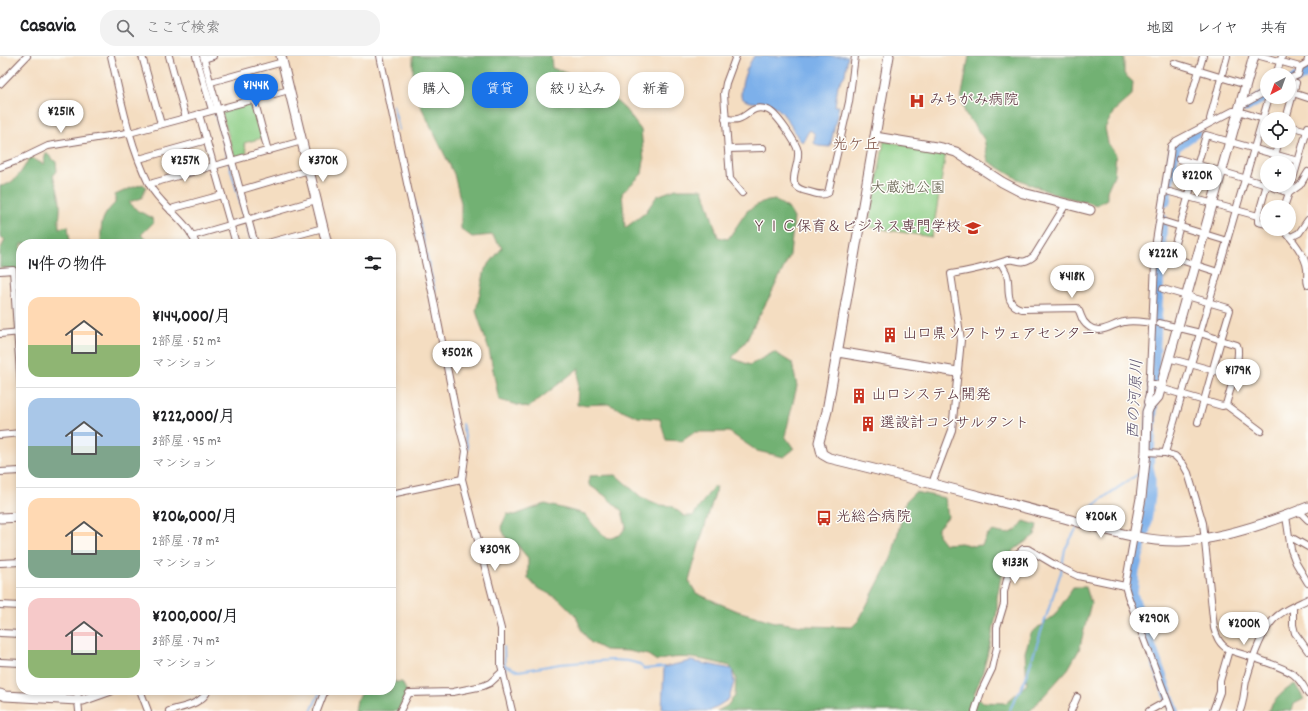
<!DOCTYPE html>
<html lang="ja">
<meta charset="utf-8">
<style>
:root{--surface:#fff;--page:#f2f2f2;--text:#202124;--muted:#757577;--line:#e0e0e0;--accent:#1a73e8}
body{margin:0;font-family:Dekko,"Klee One",sans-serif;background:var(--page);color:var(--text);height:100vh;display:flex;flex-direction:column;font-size:15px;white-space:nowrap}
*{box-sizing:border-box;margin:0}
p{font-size:13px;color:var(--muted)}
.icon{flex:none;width:22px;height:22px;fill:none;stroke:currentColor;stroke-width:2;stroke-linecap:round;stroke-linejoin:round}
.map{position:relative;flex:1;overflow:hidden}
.drawer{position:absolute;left:16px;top:183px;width:380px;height:456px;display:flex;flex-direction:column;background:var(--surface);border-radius:16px;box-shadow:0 2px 6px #0003}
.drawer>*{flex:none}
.top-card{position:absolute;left:408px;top:16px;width:380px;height:36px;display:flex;gap:8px}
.needle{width:26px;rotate:221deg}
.fabs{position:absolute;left:1260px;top:12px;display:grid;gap:8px}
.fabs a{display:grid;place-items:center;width:36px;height:36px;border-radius:50%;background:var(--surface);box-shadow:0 2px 6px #0003;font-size:20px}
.price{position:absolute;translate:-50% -34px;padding:0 9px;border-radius:14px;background:#fff;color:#222;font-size:13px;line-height:26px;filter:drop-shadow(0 1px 2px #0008)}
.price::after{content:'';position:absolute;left:50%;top:24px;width:12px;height:9px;margin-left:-6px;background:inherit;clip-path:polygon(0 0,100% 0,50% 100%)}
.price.active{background:var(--accent);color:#fff}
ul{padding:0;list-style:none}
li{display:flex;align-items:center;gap:12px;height:100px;padding:0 12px}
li+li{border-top:1px solid var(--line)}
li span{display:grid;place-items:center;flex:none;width:112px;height:80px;border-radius:12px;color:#555}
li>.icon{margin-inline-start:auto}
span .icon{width:48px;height:48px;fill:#fffc;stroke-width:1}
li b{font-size:17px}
h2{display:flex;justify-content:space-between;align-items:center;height:48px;padding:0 12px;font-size:17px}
.pill{padding:0 14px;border-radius:16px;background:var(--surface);box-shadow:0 2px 6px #0003;font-size:14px;line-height:36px}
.pill.active{background:var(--accent);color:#fff}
header{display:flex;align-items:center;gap:24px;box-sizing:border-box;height:56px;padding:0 20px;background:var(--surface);border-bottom:1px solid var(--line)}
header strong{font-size:19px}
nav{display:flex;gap:22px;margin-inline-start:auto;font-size:14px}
.search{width:280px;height:36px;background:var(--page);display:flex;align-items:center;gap:10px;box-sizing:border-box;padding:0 14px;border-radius:16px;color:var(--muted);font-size:15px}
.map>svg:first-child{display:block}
.green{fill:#8dce86;stroke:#6c7658}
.forest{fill:#72b173;stroke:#5e684f}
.water{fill:#7db0ea;stroke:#64688a}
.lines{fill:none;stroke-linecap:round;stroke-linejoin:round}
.stream{stroke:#7db0ea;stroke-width:2}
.river{stroke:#7db0ea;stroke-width:11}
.street-casing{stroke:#866260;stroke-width:8}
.secondary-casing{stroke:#866260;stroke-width:11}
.street{stroke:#fff;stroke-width:6}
.secondary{stroke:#fff;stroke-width:9}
.labels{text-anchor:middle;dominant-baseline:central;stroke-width:3;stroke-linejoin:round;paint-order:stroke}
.poi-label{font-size:15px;fill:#4a1f2b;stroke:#fdfcf7;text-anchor:start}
.park-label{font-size:15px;fill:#615c4b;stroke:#fdfcf7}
.neighbourhood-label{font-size:16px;fill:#805448;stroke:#fdfcf7}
.water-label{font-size:16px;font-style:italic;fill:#5c526e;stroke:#fdfcf7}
</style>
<header>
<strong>Casavia</strong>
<div class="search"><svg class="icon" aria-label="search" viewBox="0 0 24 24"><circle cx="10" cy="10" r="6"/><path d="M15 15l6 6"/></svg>ここで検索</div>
<nav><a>地図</a><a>レイヤ</a><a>共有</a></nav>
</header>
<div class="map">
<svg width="1308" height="655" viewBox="0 0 1308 655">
<rect width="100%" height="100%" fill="#fdfcf7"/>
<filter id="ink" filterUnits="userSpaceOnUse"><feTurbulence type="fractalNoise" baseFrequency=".025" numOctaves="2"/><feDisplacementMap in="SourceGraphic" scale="8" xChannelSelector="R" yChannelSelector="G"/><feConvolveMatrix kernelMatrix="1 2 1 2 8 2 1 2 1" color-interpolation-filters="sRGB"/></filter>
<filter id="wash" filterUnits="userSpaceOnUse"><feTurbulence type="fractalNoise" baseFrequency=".012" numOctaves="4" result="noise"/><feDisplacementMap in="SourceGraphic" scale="16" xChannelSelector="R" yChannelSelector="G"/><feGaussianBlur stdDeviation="0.9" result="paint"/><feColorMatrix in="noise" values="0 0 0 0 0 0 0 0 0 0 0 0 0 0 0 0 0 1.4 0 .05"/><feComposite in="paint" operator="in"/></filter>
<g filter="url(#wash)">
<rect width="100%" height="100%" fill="#f4ddc1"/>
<g class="green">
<polygon points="253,46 262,82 244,87 247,97 235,102 221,54"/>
<polygon points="884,85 946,96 932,181 869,171"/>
</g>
<g class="forest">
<polygon points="413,0 551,0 552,12 583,23 607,37 625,53 641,74 644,104 642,118 622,137 625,172 645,157 657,140 676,133 703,133 718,181 728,183 747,155 762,146 775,144 788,152 794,162 790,199 771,238 755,267 747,284 732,302 750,309 774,296 792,307 797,330 785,380 794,393 784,401 757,395 729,376 695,376 682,385 666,384 660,363 638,361 608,348 577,349 579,312 528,352 499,344 489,294 476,255 485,213 502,192 492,179 472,181 461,173 461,147 454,118 413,34"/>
<polygon points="969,0 1124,0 1124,18 1133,26 1132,39 1114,55 1105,72 1108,87 1116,99 1114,119 1107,135 1107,143 1097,149 1054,138 1018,123 988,105 984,83 965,57 961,44"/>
<path d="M46,97L56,106L57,115L53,120C57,131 61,143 60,155C60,161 58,166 59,172L68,170L70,188H21V224L6,212H0V194L5,184L0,180V130C15,129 23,113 30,101L43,108Z"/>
<path d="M143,128L146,131L142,142L129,146L138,155L151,161L154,166L141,179L151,186V188H101C101,168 100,162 115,147V139L131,132Z"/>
<path d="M616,419L641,441L660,449L672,450L684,460H693L713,431H717L699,489L689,525L696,537L734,554L775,566L803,570L852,571L859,564L892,500L906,445L915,436L945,442L948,461L938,472V479L945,488L961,487L973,490L982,489L988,478L994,475C1009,480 1014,478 1024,465L1037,469L1035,479L1014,494L1001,521L997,541V555L991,584L982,619L974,638L982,646L1006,647L1027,628L1025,596L1031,577L1055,559L1073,531H1086L1091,547L1079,594L1068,613L1030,655H717L727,650L735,640L736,622L730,610C705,604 683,597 657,605L648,599L628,595L605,594L590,586L582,575L576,560L559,543L536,531L528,522V502L518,490L506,482L501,471L507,458L515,459L545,448L585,458L595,471L608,483L620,479L626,471L622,455L604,439L589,429V420Z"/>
<polygon points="391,612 392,612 394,626 402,626 407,636 398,655 354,655 356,644 365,634 391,634"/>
<path d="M1295,628L1304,643L1294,648L1292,655H1268C1274,644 1284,634 1295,628Z"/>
</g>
<g class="water">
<path d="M754,0H848L845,19L838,29L835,50H839L830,91L818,90L814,87L815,78L810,74C806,78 806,82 802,86L799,83C793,74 784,55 774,50C764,44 749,50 741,41C741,25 746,13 754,0Z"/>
<polygon points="691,605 732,613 734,626 729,643 710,655 679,655 662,653 664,611"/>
</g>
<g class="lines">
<g class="stream">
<polyline points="393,49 399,74"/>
<polyline points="214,54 252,188"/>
<polyline points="413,139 435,236"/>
<polyline points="462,368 468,392"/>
<polyline points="465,418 466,430"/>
<path d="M1081,464C1088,449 1126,427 1141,416"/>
<polyline points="504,591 505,615"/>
<polyline points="504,609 519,615 560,608 612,604 628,605 640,608 644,613 664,611"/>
<polyline points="311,655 321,634"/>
<polyline points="1009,655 1025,624 1061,516 1065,493 1079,468"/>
</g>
<g class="river">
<polyline points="1289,27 1308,16"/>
<polyline points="1246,51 1267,39"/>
<polyline points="1165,145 1175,91 1195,77"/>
<polyline points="1162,163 1153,323 1153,340 1148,411 1150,420 1150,440 1145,473 1134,516 1132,538 1174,655"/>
</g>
</g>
</g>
<g filter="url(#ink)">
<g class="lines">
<defs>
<g id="street">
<path d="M111,0C121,43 129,88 149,128C161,151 187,163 196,188"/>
<polyline points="142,0 161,68"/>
<polyline points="169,0 186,62"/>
<polyline points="196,0 212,54"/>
<polyline points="203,0 255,188"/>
<polyline points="380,0 408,132 433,240 457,362 466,395 462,423 501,573 501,609 512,655"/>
<polyline points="736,0 726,27 724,38 730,123 742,137"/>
<polyline points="1260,0 1300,11 1298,19 1289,23"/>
<polyline points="204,3 213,0"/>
<polyline points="1174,7 1246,29"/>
<polyline points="1300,11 1307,7 1308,3"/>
<polyline points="1276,19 1282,0"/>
<polyline points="211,26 283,6"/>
<polyline points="0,28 27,0"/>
<polyline points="1293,37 1308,42"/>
<polyline points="254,43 268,95"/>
<polyline points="1190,45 1203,0"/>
<polyline points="1241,47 1245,47 1267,35"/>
<polyline points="199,58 236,188"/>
<path d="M725,63C729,63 734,64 738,63C750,60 751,48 768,54C776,57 796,86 798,95C800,114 781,131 810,136C816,138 822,140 828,137L849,46L855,0"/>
<polyline points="1286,63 1296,27"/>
<polyline points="1211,66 1210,63 1227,0"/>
<polyline points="1289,70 1308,75"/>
<polyline points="728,93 763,92"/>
<polyline points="139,103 207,84"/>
<polyline points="1179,103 1267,129"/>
<polyline points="1273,107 1279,85"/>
<polyline points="0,111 19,104 48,90 133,76 289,34"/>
<polyline points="1267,128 1258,160 1258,166 1267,168"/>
<polyline points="150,129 153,127 302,85"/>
<polyline points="1267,129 1289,137 1308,71"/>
<polyline points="241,134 309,114"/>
<polyline points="1170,136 1258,160"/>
<polyline points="1284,151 1289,137 1300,129 1308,116"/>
<polyline points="171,155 174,152 222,139"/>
<polyline points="1165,166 1227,185"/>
<path d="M1282,173C1291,181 1306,200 1307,213C1308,219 1306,223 1308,229"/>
<polyline points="192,180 316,144"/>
<polyline points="1291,181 1299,177 1308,164"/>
<polyline points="264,188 323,172"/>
<path d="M1001,207C1003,211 1006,215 1007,219C1011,233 1003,248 1022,253L1077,252C1083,259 1079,263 1088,270C1100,280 1112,268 1124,266C1133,264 1143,266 1152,267"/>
<polyline points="0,215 13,214 21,332"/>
<polyline points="1218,216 1171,201 1206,79 1298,105"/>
<polyline points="1159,267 1200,277 1221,284 1230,254 1228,252 1163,233"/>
<polyline points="0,278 21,276"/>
<polyline points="1168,302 1234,320"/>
<polyline points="1149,328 1155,328 1160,332 1222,350 1226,349 1261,375"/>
<polyline points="1149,351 1147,346 1149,339 1156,185 1170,99 1171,90 1176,85 1233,55 1238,55 1267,64"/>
<path d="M1198,366L1221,284L1237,289C1242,301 1229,336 1226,349"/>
<polyline points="0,379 21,377"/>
<path d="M1146,396L1165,397L1175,400L1183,408L1188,417L1203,467L1214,572C1217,582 1219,588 1229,594C1247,600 1278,608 1293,618C1300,623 1304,631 1308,638"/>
<polyline points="1165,397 1269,41"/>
<polyline points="0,416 21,415"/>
<path d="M933,429L934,422L952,374L961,284L951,218C970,215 987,211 1005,205C1017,200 1020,212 1034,200L1066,148"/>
<polyline points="391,438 462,423"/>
<polyline points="1299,455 1308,464"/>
<polyline points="1286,460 1291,494 1296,507 1308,527"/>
<polyline points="1134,480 1125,530 1128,540 1171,655"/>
<polyline points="1290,482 1294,483 1308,491"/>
<polyline points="0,507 21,506"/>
<polyline points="0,549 21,550"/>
<polyline points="1293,551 1293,569 1295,577 1308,595"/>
<polyline points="0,577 21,578"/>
<polyline points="0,606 21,607"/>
<polyline points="77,634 79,655"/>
<polyline points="140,634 148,655"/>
<path d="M169,655C182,651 203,648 208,634"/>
<polyline points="317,655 325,634"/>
<polyline points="400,655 409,637 453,636 483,630 490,627 503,615"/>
<polyline points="975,655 981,636 992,613 997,591 997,571 1004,548 1004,536 1009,515 1015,500 1023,493 1028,493 1055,509 1078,520 1125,530"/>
<polyline points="1071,655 1077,641"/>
<polyline points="1149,655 1167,645"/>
<polyline points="1213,655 1220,636 1220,625 1229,594"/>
<path d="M1240,655C1244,645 1244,635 1246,625C1251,607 1261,577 1274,563C1282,554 1297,549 1308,543"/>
</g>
<g id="secondary">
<polyline points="281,0 327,188"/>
<path d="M889,0L827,355L819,386L822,398L829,402C908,421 986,442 1064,462C1102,472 1140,486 1180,485C1219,484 1271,466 1308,451"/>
<polyline points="875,81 942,92 956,96 1002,126 1023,137 1090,154"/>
<polyline points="838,296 957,316"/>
<polyline points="0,462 21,461"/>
<polyline points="1134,480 1141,442 1146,396 1147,356 1149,351 1158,341 1254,0"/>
<polyline points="0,638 5,640 78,644 83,644 111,634"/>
</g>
</defs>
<use href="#street" class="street-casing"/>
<use href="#secondary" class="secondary-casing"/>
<use href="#street" class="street"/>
<use href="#secondary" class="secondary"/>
</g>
</g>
<defs>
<symbol id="hospital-bare" viewBox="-9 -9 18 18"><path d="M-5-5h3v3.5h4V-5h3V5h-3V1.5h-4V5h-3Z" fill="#c8321e" stroke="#fdfcf7" stroke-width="2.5" paint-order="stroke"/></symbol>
<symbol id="university-bare" viewBox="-9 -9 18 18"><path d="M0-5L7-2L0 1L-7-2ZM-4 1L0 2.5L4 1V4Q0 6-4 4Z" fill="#c8321e" stroke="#fdfcf7" stroke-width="2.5" paint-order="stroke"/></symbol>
<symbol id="building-bare" viewBox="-9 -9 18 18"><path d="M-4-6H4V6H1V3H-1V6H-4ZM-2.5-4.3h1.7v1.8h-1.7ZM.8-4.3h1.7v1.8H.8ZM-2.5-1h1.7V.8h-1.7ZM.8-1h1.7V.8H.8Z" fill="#c8321e" stroke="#fdfcf7" stroke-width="2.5" paint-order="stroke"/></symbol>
<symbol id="bus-bare" viewBox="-9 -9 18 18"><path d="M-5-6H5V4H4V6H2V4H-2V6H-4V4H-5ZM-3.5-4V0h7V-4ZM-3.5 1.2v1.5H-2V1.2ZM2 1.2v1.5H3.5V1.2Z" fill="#c8321e" stroke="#fdfcf7" stroke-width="2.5" paint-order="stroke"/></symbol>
</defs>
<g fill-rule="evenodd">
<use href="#hospital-bare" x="906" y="34" width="22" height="22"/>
<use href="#university-bare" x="962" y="161" width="22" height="22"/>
<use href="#building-bare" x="879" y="268" width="22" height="22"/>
<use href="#building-bare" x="848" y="329" width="22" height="22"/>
<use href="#building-bare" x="857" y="357" width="22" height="22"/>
<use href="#bus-bare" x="813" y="451" width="22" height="22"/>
</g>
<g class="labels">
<g class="poi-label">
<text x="929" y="45">みちがみ病院</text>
<text x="961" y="172" text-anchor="end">ＹＩＣ保育＆ビジネス専門学校</text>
<text x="902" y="279">山口県ソフトウェアセンター</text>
<text x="871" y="340">山口システム開発</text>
<text x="880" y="368">選設計コンサルタント</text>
<text x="836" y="462">光総合病院</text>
</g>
<g class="park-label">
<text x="908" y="133">大蔵池公園</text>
</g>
<g class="neighbourhood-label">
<text x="856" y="89">光ケ丘</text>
</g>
<g class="water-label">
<text transform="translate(1136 343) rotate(-87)">西の河原川</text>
</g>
</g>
</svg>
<div class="fabs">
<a><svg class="needle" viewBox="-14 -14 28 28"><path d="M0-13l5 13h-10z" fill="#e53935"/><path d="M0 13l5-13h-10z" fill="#757577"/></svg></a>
<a><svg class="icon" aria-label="locate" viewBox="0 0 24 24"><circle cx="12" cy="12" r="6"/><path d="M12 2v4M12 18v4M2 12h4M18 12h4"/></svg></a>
<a>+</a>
<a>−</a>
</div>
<b class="price active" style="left:256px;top:52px">¥144K</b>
<b class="price" style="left:61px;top:78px">¥251K</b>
<b class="price" style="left:185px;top:127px">¥257K</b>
<b class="price" style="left:323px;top:127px">¥370K</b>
<b class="price" style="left:1197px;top:142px">¥220K</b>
<b class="price" style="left:1163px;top:220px">¥222K</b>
<b class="price" style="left:1072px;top:243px">¥418K</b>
<b class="price" style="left:457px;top:319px">¥502K</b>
<b class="price" style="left:1238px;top:337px">¥179K</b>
<b class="price" style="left:1101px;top:483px">¥206K</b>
<b class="price" style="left:495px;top:516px">¥309K</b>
<b class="price" style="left:1015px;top:529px">¥133K</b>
<b class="price" style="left:1154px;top:585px">¥290K</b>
<b class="price" style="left:1244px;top:590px">¥200K</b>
<div class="top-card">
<a class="pill">購入</a>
<a class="pill active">賃貸</a>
<a class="pill">絞り込み</a>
<a class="pill">新着</a>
</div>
<section class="drawer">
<h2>14件の物件<svg class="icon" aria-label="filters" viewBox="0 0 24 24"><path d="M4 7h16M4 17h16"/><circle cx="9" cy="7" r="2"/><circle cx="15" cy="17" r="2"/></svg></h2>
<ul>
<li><span style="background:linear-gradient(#ffd9b3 60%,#8fb573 0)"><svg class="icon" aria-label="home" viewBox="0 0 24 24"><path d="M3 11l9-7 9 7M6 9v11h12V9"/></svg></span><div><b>¥144,000/月</b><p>2部屋 · 52 m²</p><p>マンション</p></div></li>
<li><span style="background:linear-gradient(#a9c7e8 60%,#7fa58c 0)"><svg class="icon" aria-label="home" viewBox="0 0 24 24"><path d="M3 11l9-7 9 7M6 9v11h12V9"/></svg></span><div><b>¥222,000/月</b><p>3部屋 · 95 m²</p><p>マンション</p></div></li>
<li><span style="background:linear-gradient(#ffd9b3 65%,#7fa58c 0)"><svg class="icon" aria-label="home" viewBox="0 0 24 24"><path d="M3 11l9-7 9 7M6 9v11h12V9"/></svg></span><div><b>¥206,000/月</b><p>2部屋 · 78 m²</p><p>マンション</p></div></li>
<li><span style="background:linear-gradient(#f6c9c9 65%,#8fb573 0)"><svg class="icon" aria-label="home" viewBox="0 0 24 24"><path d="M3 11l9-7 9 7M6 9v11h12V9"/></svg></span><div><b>¥200,000/月</b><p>3部屋 · 74 m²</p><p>マンション</p></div></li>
</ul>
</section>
</div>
